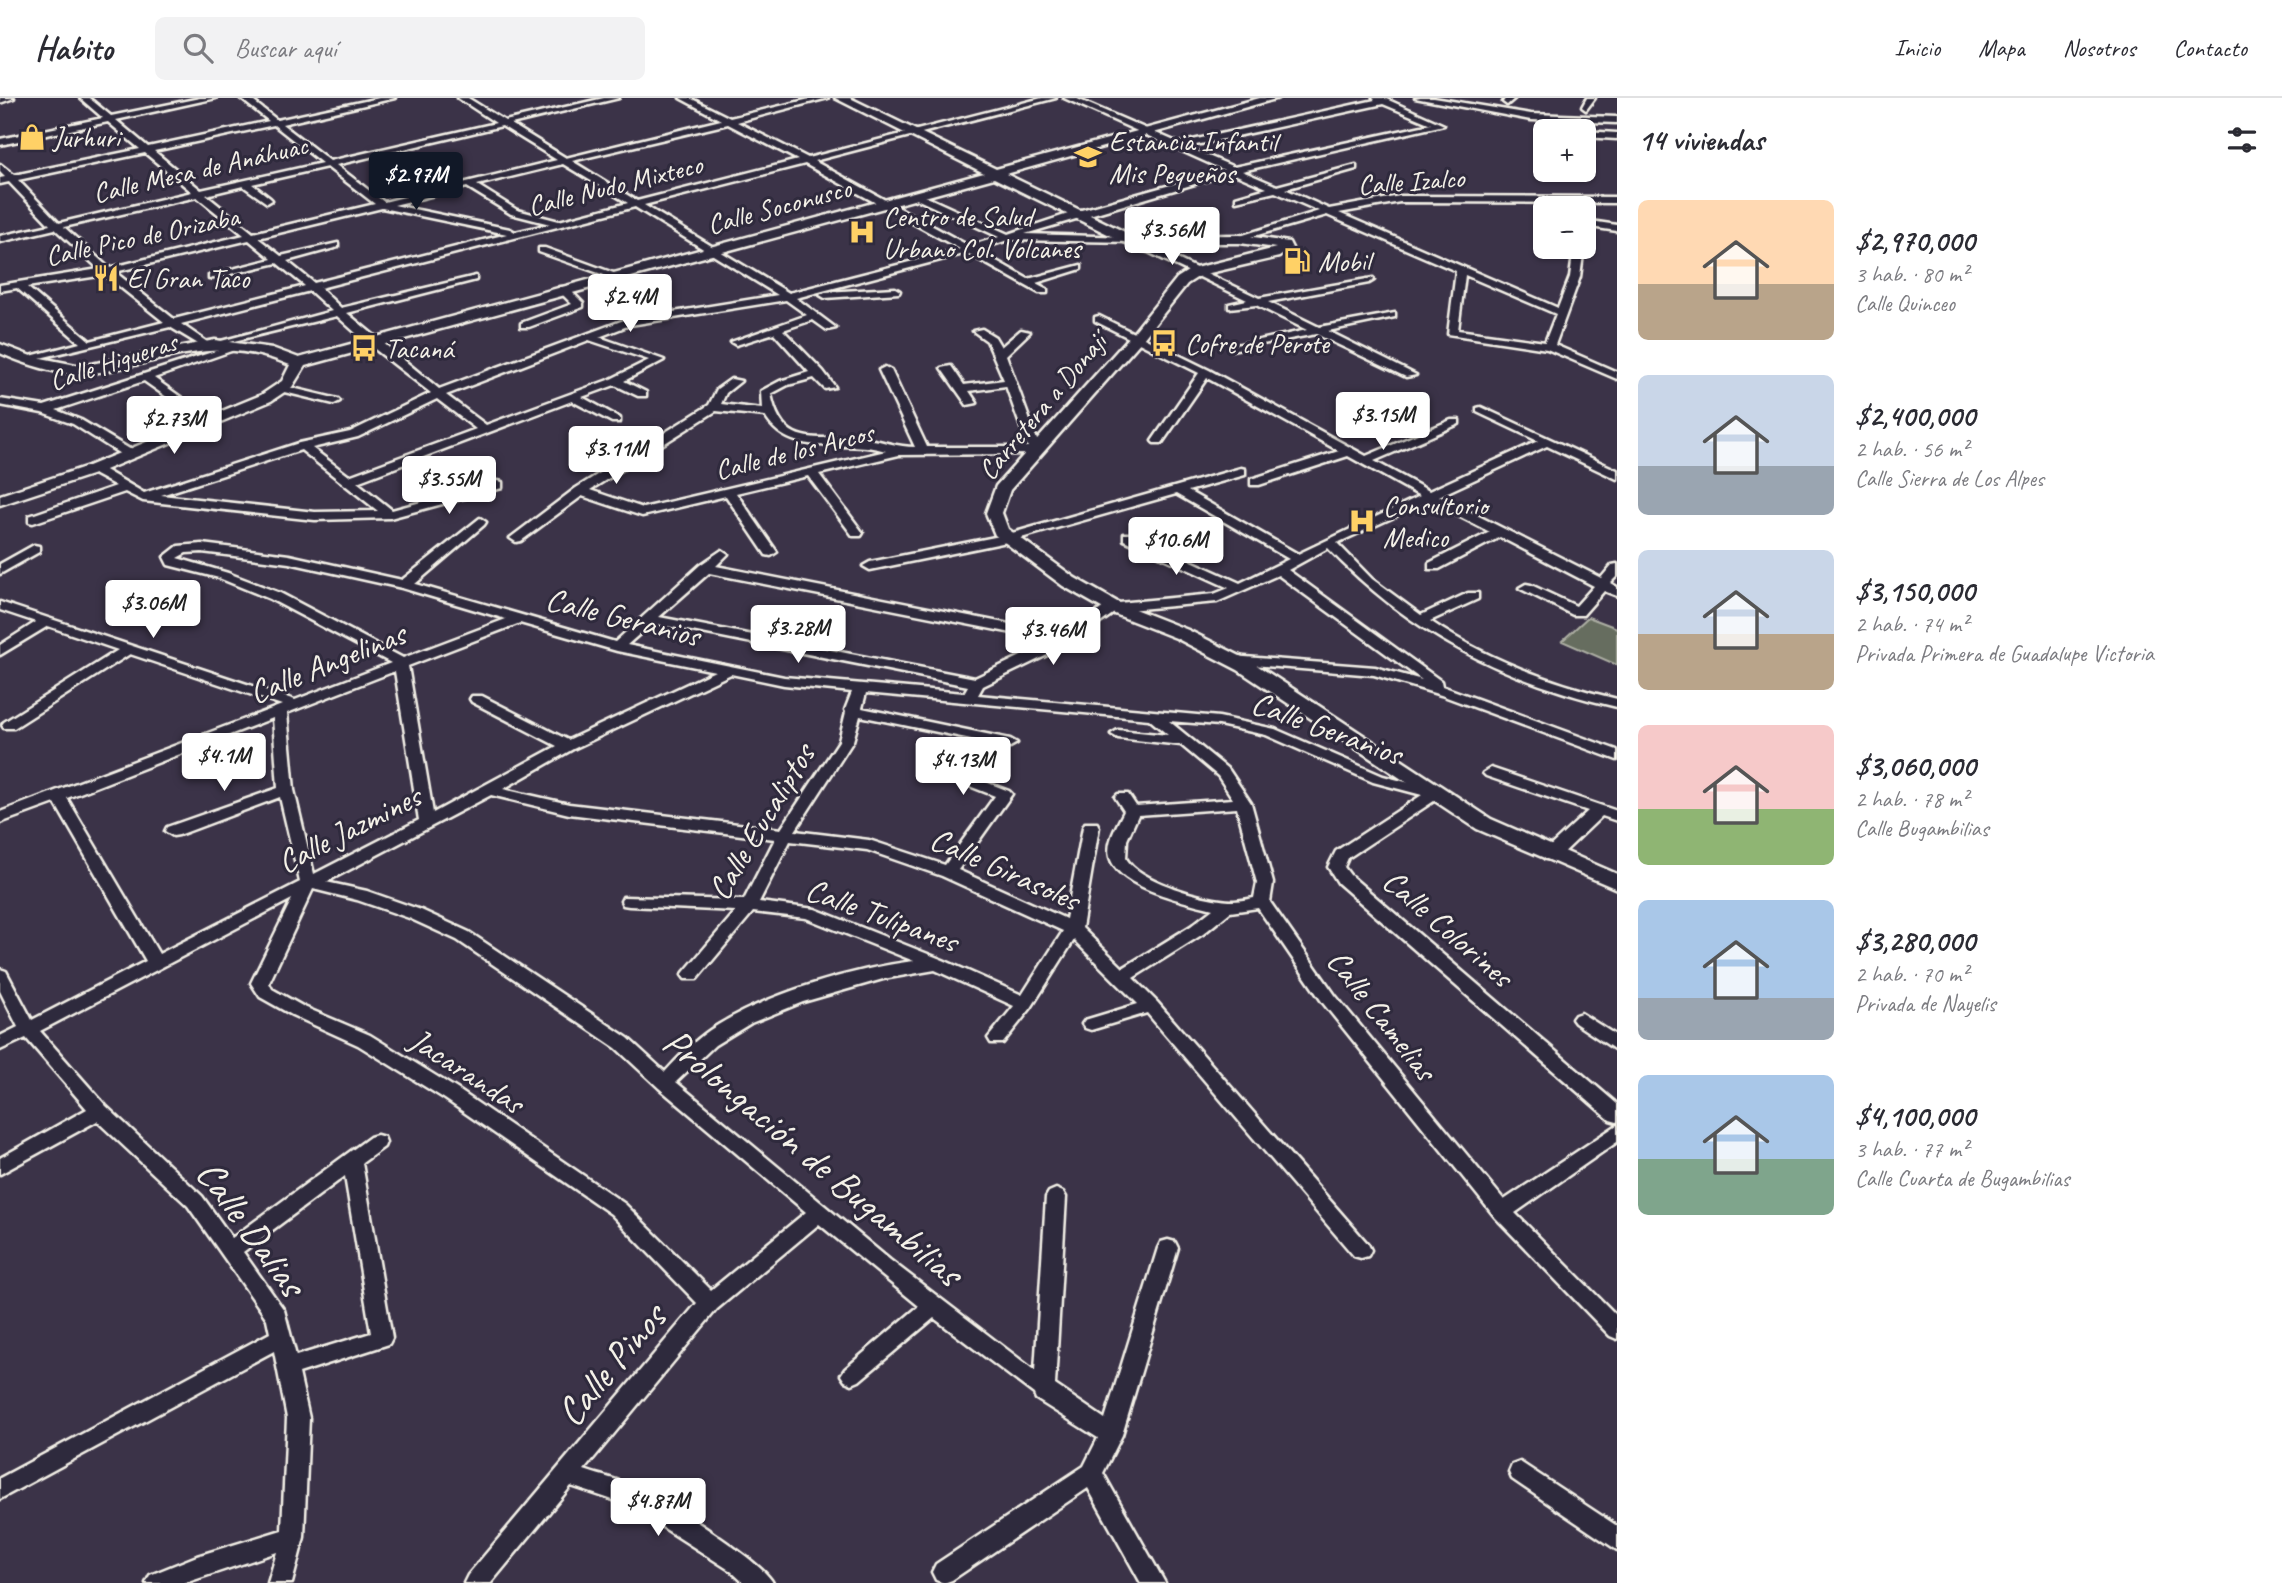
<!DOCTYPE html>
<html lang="es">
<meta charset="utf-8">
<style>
:root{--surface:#fff;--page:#f2f2f3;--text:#2b2b33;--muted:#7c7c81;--line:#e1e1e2;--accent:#111827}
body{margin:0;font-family:Caveat,sans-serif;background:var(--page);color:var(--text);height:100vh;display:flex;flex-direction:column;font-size:26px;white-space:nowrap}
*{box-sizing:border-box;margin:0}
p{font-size:23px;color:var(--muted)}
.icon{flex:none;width:38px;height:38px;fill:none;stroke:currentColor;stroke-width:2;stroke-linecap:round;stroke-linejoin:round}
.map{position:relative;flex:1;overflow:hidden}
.sheet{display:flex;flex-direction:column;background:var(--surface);width:665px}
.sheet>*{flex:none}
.controls{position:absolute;left:1533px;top:21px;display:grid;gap:14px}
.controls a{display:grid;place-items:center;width:63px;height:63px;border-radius:10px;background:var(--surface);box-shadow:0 2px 5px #0004;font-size:35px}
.price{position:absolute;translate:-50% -60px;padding:0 16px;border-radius:7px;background:#fff;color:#222;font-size:23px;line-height:46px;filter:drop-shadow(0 2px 4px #0008)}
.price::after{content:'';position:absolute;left:50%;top:42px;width:21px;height:16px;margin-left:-10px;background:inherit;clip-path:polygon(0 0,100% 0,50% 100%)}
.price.current{background:var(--accent);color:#fff}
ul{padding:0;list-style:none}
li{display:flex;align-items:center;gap:21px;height:175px;padding:0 21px}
li span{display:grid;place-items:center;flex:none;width:196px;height:140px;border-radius:10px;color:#555}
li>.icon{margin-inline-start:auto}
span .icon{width:84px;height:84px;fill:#fffc;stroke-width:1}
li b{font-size:30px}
h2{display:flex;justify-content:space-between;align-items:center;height:84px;padding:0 21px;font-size:30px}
header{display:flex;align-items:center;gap:42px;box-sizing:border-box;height:98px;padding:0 35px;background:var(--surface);border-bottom:2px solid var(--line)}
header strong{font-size:33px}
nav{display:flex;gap:38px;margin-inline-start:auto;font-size:24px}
.search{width:490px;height:63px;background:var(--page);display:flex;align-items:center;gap:18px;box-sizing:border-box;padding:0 24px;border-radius:10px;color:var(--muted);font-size:26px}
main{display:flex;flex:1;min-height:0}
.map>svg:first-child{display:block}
.green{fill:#666d5f;stroke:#adafa4;stroke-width:2}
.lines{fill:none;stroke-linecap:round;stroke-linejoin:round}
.street-casing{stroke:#f4f1e8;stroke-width:5}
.secondary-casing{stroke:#f4f1e8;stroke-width:5}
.street{fill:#2f2a3d;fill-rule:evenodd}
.secondary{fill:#2f2a3d;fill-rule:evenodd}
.labels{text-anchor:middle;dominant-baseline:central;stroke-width:6;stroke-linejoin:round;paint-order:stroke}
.far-poi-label{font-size:28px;fill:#f4f1e8;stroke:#2f2a3d;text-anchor:start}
.far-street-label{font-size:28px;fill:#f4f1e8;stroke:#2f2a3d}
.street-label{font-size:33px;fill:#f4f1e8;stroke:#2f2a3d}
.near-street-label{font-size:40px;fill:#f4f1e8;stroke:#2f2a3d}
</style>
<header>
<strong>Habito</strong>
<div class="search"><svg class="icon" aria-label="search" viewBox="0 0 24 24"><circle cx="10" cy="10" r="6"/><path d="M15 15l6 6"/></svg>Buscar aquí</div>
<nav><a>Inicio</a><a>Mapa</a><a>Nosotros</a><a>Contacto</a></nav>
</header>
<main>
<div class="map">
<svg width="1617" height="1485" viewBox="0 0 1617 1485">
<rect width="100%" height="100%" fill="#3b3348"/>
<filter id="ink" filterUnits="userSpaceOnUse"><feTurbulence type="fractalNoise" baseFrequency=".0143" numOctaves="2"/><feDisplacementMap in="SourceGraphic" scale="14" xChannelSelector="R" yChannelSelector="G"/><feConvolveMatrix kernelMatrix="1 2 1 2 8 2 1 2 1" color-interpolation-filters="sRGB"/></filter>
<g filter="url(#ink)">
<polygon class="green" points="1588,519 1617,530 1617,567 1562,543"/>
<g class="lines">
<defs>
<g id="street">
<polygon points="0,0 14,0 0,5"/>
<path d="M80,0H89L111,18L200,0H216L116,22L148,49L269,23L240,0H249L277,22L379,0H395L282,26L330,63L496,25L458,0H468L505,23L604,0H619L511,26L566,60L721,22L680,0H690L730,20L814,0H828L737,24L808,60L1042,0H1056L814,63L969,148L999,139L912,99V95H918L1008,136L1074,114L1224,72L1064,0H1075L1179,45L1375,2L1373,0H1384L1444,27L1242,73L1277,88L1356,67V71L1285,91L1329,111L1400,98L1617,99V105L1400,104L1339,115L1558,210L1570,179L1574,149H1584L1580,179L1555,247L1617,274V281L1547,251L1448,236L1456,173L1327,117L1237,143V139L1319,113L1275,94L1236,103V99L1267,90L1232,75L1025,136L1131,139L1136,142L1134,144L1008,142L977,152L1028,181L1081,167V171L1036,185L1047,191V195H1039L967,155L796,200L836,230L827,232L813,222L783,232L823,273L835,289L825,291L814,280L788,287L771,296C783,356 821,335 867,341C883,343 898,349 915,349L879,272L885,269L891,272L927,349H1028L1006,288L969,293L977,305L967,307L941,270L951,268L964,287L1004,282L987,243L973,233L982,231L995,239L1001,249L1021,232L1030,234L1006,257L1041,353L1039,356L899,357L819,376L863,435L861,438H853L808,378L736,395L777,454L771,458L766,457L726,398L642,418L582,398L521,443L516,444L510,440L576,390L709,307L717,291L731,281L741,283L726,295L721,306L762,311L761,293L780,283L809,274L774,235L736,247L731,244L807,217L786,202L630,227L599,239L664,262L624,283L646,294V298H638L615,287L582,299L620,320V324H612L572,303L357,384L392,412L498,383L502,384V390L390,420L315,422L143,403L125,394L33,425L29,424V418L116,388L90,374V368H98L144,395L299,345L350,334L431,295L367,245L337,218L205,250L170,229L23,264V260L80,245L17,190L0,193V187L99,171L55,131L0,144V138L50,127L9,84L0,86V80L5,79L0,74V66L14,77L140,51L108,24L0,47V41L103,20ZM1383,6L1431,26L1234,69L1187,49ZM728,26L798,62L637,103L572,63ZM274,27L322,65L201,92L154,53ZM502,28L557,62L384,104L336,67ZM145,55L192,94L59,125L18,82ZM563,66L628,105L559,123L517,112L477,87ZM805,66L960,151L789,195L644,107ZM327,69L375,106L253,135L206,97L243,88L267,105L272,102L270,100L252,86ZM467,89L511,116L550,126L515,134L510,131L394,107ZM197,99L244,137L109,170L64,129ZM635,109L778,197L624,222L439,291L347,215L476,182V178L341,210L320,190ZM382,110L507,136L314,185L287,163L338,149V145L281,158L258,140ZM249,142L272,161L209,177V181L277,165L305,188L174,221L115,174ZM105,177L164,224L90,243L27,189ZM1465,177L1556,216L1545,244L1458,232ZM310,193L332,213L210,246L181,226ZM589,242L649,262L611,281L486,327L446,297ZM437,301L476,331L349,378L312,350L358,339ZM716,313L765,318C790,362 845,340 886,353L643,410L590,392ZM301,352L378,413L315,414L161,397Z"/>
<polygon points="1415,0 1434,0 1531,16 1617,19 1617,25 1531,22"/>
<polygon points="1506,0 1515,0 1507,7 1503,4"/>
<polygon points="1587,0 1595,0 1586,12 1582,9"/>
<polygon points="1584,33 1617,35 1617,41 1584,39"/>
<polygon points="1584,122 1617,127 1617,133 1584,128"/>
<polygon points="1133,145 1154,150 1259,200 1373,180 1374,182 1369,185 1268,204 1319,229 1395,215 1395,219 1328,233 1416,277 1406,279 1316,236 1231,252 1231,248 1307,232 1256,207 1229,210 1229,206 1247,202 1148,154 1130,150 1130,146"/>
<polygon points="539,150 545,150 619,177 610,179 539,154"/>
<polygon points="559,189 567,189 583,205 583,209 529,229 521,229 521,225 572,206 559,193"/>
<polygon points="895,190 900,193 899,195 825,200 820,197 825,194"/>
<path d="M1099,218L1209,272L1366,358L1451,322H1459V326L1374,363L1429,393L1538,343L1477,314V310L1481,309L1617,372V381L1547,348L1439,398L1601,480L1612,467L1617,466V478L1610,485L1617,489V498L1604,493L1583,517H1573L1519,490L1526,486L1531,487L1576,508L1594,488L1500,439L1439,471H1429V465L1490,434L1429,403L1337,445L1372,481L1421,517L1468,495H1478V501L1430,523C1486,561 1551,585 1617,601V609C1503,583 1409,535 1328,450L1288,472L1441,583L1442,588L1617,652V662L1441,597L1374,577L1227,565L1225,562L1232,558L1375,569L1422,582L1278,477L1217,504L1117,513L1072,545L983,588L978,597L1219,619L1275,631L1383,678L1440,693L1443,696L1440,699L1348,760L1344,769L1350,777L1617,1006V1024L1610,1022L1338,785L1328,769L1336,753L1422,697L1373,684L1266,637L1219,627L1169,623L1229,672L1251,705L1273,785L1270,804L1335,897L1504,1102L1617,1027V1044L1515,1115L1617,1218V1241L1610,1238L1495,1119L1323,905L1258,810L1230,814L1203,836L1133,880L1157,904L1368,1146L1371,1152L1368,1158L1361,1160L1354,1158L1147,915L1091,932L1085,930L1082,926L1085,922L1138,906L1074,842L1031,910L1003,945H991L988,940L1014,908L935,872L883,881L803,904L751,925L715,947L676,984L890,1162L1035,1273L1046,1099L1049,1094L1056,1091L1063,1094L1066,1099L1055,1287L1105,1321L1158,1150L1161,1144L1168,1142L1175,1144L1178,1150L1122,1337L1103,1375L1165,1485H1141L1088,1390L952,1482L944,1485L936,1482L932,1474L936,1466L1084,1368L1098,1340L1036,1301L1034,1296L934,1220L859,1283L852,1286L845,1283L841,1277L845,1271L919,1208L819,1126L717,1211L584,1372C602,1378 623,1383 641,1391C665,1402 763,1464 773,1485H744L731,1473L628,1407L571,1388L491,1485H464L468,1477L697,1205L611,1116L445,1001L358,947L292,917L260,899L251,885L292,801L40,933L106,1008L202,1098L232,1140L370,1039L377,1037L384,1039L386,1044L384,1049L362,1065L392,1240L389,1246L299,1275L309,1320L304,1439L292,1485H268L277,1454L185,1485H146L150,1477L197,1458L282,1432L287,1320L274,1253L0,1401V1380L270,1235L267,1221L188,1108L97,1023L0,1076V1060L87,1011L26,940L0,952V938L18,929L0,893V871L6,873L32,922L146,863L55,705L0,725V714L282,607L130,556L14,630H4L2,627L4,624L118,552L48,528L0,557V547L36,524L0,512V504L295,602L391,565L270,501L219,480L168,467L164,459L178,448L202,446L289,457L402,482L480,420L486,424L484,427L415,486L615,544L700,467L722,452L728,456L716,468L1065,537L1108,506L1214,496L1229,490L1124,442V436H1132L1240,485L1289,461L1176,396L1007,444L870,472L863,468L870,464L1005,437L1241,370L1245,371V377L1188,393L1298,456L1420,398L1348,358L1259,387H1251V381L1339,353L1207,280L1162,345H1154L1152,343L1199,275L1095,223V219ZM202,454L289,465L402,490L506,521L403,560L280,495L228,475L177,460L186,455ZM709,475L1053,543L975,580L659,519ZM520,525L617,553L715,573L568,642L482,598H472L470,601L472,604L557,648L433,715L408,568ZM652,525L968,588L964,595L784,579L627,547ZM395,573L419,722L314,776L294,692L287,615ZM731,576L784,587L852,594L845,612L846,614L839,643L781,731L569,706L503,691L573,651ZM866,595L1149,621L1168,637L1118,632L1111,636L1118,640L1181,647L1218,678L1233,701L1136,708L1128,696H1118L1115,699L1124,713C1118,726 1106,744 1110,759C1118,790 1186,804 1213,811L1191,828L1123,870L1082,830L1099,729L1097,725H1085L1083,729L1066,821L958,772L1012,696L1009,693L923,660L916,665L918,668L995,698L945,767L869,742L795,733L853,643L860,618L1010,649L1017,645L1010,641L862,610ZM273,620L278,690L167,729L165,733L173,738L179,737L280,699L300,784L159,856L67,700ZM491,697L569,716L775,741L744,802L623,799L621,803L623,807L629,808L736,813L685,873L682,877L685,881H697L753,814L806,820L914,863C852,871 771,895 718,927C697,939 681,957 665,974L628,940L469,834L421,812L367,793L326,784ZM1237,710L1257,785L1254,800C1247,801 1240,803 1232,803C1207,803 1138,783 1126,760L1127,742L1138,717ZM790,743L867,752L942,778L1063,833L1022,897L943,862L815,811L759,804ZM313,791L357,802L409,820L457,842L616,950L659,990L806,1114L711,1192L625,1106L457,991L370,937L304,909L272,891L269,885ZM345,1078L371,1235L296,1258L284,1212L243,1154Z"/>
<polygon points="228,249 237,251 154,280 199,312 199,316 191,316 144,283 56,312 81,322 133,353 133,359 125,359 73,326 42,315 0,307 0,301 44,308"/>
<polygon points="284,288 338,301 340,303 334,306 280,293 278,291"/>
<polygon points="34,447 39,448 39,454 0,476 0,466"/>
<polygon points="1491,670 1617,713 1617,723 1602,718 1557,761 1545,761 1543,757 1545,753 1588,713 1486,678 1483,675"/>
<polygon points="1581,915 1617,938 1617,953 1575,925 1572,921 1575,917"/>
<polygon points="1520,1364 1617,1428 1617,1452 1512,1381 1509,1374 1512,1367"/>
</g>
<path id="secondary" d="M835,0H850L996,71L1260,0H1279L1006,76L1133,138L1240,137L1289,144L1292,150L1279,159L1201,177L1187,186L1143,241L1010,392L1002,415L1008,431L1075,480L1119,505L1188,532L1252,564L1491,721L1617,776V791L1477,731L1238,572L1176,540L1107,513L1063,488L995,437L986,415L996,388L1133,235L1177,180L1191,171L1276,150L1240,145H1126L994,80L305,268L292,289L271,303L100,374L0,407V397L88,368L261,297L282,283L290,267C211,233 161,268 84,276C60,278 22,265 0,255V246L31,258L81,268L215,242L272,250L299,260L984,75Z"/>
</defs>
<use href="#street" class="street-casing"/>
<use href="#secondary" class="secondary-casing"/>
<use href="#street" class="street"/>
<use href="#secondary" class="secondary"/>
</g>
</g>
<defs>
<symbol id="shop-bare" viewBox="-9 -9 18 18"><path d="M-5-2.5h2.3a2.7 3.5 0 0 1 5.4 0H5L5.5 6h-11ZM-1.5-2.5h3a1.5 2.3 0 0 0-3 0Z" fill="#ffd166" stroke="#2f2a3d" stroke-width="2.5" paint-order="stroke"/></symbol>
<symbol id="school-bare" viewBox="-9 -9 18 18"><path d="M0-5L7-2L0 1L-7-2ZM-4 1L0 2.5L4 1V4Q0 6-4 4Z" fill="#ffd166" stroke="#2f2a3d" stroke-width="2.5" paint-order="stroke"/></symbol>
<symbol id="hospital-bare" viewBox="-9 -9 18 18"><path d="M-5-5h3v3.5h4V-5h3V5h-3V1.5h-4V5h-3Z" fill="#ffd166" stroke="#2f2a3d" stroke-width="2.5" paint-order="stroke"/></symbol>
<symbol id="fuel-bare" viewBox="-9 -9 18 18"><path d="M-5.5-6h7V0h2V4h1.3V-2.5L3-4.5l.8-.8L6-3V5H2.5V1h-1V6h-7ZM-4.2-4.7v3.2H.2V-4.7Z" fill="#ffd166" stroke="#2f2a3d" stroke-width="2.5" paint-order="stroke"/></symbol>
<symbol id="restaurant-bare" viewBox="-9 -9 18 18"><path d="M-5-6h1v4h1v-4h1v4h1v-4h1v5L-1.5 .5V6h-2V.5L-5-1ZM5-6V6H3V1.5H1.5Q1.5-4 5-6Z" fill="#ffd166" stroke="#2f2a3d" stroke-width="2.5" paint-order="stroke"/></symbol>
<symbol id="bus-bare" viewBox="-9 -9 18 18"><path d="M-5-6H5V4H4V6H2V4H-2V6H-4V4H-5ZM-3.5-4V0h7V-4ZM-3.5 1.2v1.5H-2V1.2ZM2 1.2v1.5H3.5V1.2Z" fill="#ffd166" stroke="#2f2a3d" stroke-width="2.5" paint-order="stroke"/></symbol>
</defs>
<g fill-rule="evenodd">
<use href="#shop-bare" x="13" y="20" width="38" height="38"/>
<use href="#school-bare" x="1069" y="40" width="38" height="38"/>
<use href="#hospital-bare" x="843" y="115" width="38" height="38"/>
<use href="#fuel-bare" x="1278" y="144" width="38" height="38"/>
<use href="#restaurant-bare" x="87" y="161" width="38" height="38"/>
<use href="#bus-bare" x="1145" y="226" width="38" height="38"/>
<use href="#bus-bare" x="345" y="231" width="38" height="38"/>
<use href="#hospital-bare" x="1343" y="404" width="38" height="38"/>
</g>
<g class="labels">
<g class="far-poi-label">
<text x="53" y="39">Jurhuri</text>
<text x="1109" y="43">Estancia Infantil<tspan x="1109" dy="32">Mis Pequeños</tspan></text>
<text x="883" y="118">Centro de Salud<tspan x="883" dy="32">Urbano Col. Volcanes</tspan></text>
<text x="1318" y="163">Mobil</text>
<text x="127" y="180">El Gran Taco</text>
<text x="1185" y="245">Cofre de Perote</text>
<text x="385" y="250">Tacaná</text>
<text x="1383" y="407">Consultorio<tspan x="1383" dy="32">Medico</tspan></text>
</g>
<g class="far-street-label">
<text transform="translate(200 71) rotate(-13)">Calle Mesa de Anáhuac</text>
<text transform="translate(1411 83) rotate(-4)">Calle Izalco</text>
<text transform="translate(615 87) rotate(-14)">Calle Nudo Mixteco</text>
<text transform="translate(779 108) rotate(-15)">Calle Soconusco</text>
<text transform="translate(142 138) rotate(-12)">Calle Pico de Orizaba</text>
<text transform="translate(113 263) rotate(-18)">Calle Higueras</text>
<text transform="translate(1042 308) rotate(-50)">Carretera a Donají</text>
<text transform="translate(794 353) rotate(-14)">Calle de los Arcos</text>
</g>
<g class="street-label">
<text transform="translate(623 519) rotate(14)">Calle Geranios</text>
<text transform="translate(327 565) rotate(-22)">Calle Angelinas</text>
<text transform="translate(1327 630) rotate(20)">Calle Geranios</text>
<text transform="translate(761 724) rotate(-59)">Calle Eucaliptos</text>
<text transform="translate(349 731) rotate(-27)">Calle Jazmines</text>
<text transform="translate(1005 771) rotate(24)">Calle Girasoles</text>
<text transform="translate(882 817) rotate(20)">Calle Tulipanes</text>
<text transform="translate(1448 830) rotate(41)">Calle Colorines</text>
<text transform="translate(1382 917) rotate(52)">Calle Camelias</text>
<text transform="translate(467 973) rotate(33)">Jacarandas</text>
</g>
<g class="near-street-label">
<text transform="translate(813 1059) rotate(40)">Prolongación de Bugambilias</text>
<text transform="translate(251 1130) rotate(54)">Calle Dalias</text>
<text transform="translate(611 1267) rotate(-50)">Calle Pinos</text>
</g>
</g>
</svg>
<div class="controls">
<a>+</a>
<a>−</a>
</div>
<b class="price current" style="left:416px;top:114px">$2.97M</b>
<b class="price" style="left:1172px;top:169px">$3.56M</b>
<b class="price" style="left:630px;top:236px">$2.4M</b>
<b class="price" style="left:1383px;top:354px">$3.15M</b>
<b class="price" style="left:174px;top:358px">$2.73M</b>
<b class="price" style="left:616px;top:388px">$3.11M</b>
<b class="price" style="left:449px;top:418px">$3.55M</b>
<b class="price" style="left:1176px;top:479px">$10.6M</b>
<b class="price" style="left:153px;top:542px">$3.06M</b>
<b class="price" style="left:798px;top:567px">$3.28M</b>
<b class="price" style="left:1053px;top:569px">$3.46M</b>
<b class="price" style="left:224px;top:695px">$4.1M</b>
<b class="price" style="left:963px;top:699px">$4.13M</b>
<b class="price" style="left:658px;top:1440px">$4.87M</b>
</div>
<section class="sheet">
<h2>14 viviendas<svg class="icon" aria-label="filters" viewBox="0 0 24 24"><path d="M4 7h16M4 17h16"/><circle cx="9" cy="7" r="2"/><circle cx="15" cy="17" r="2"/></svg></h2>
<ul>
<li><span style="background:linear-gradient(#ffd9b3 60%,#b9a48a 0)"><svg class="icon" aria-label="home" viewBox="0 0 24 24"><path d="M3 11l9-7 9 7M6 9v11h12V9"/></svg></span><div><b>$2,970,000</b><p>3 hab. · 80 m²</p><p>Calle Quinceo</p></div></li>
<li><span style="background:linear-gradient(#c9d6e8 65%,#9aa5b1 0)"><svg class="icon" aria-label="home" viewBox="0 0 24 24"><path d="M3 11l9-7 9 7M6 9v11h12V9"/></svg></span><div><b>$2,400,000</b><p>2 hab. · 56 m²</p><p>Calle Sierra de Los Alpes</p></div></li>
<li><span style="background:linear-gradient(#c9d6e8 60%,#b9a48a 0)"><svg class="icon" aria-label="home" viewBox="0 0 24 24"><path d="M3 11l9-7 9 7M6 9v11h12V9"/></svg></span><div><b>$3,150,000</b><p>2 hab. · 74 m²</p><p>Privada Primera de Guadalupe Victoria</p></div></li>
<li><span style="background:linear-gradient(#f6c9c9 60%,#8fb573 0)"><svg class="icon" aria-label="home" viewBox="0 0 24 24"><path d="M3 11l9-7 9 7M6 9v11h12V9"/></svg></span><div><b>$3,060,000</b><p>2 hab. · 78 m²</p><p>Calle Bugambilias</p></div></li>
<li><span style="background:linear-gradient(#a9c7e8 70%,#9aa5b1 0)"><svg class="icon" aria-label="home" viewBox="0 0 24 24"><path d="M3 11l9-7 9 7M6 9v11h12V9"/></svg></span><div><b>$3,280,000</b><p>2 hab. · 70 m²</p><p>Privada de Nayelis</p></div></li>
<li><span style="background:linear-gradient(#a9c7e8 60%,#7fa58c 0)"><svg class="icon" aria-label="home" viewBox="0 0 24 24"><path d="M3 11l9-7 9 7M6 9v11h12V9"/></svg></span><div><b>$4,100,000</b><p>3 hab. · 77 m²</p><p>Calle Cuarta de Bugambilias</p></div></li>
</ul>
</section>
</main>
